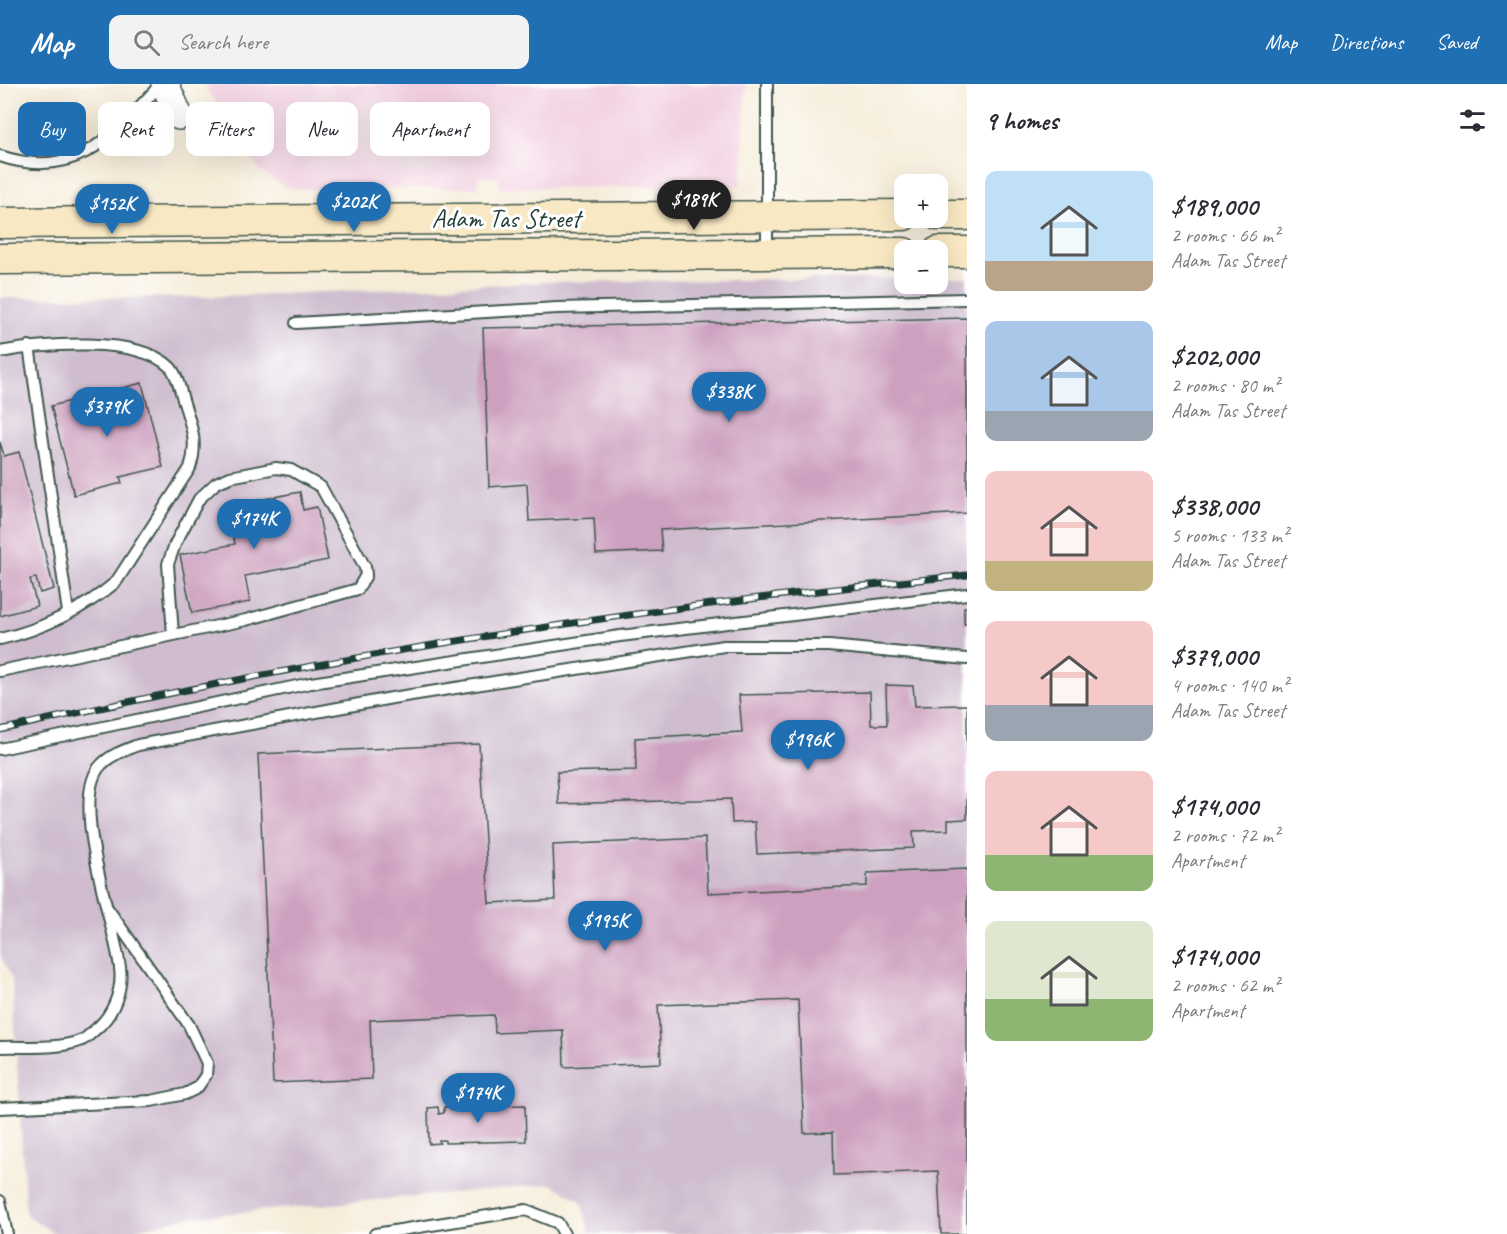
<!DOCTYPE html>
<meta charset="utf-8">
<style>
:root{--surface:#fff;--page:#f2f2f3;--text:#2b2b33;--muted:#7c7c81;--accent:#1f6fb2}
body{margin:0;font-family:Caveat,sans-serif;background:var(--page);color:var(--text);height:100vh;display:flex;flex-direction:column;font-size:22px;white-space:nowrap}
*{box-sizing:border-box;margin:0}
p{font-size:20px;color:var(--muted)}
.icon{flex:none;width:33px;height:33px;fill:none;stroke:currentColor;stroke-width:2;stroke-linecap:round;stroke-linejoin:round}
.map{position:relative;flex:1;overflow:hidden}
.side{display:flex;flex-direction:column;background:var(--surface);width:540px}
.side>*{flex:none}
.guide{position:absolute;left:18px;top:18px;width:570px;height:54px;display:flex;gap:12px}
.buttons{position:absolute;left:894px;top:90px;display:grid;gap:12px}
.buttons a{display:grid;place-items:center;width:54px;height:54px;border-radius:12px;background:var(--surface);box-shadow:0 6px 24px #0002;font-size:30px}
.price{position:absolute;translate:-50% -51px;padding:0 14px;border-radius:21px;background:var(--accent);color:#fff;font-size:20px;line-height:39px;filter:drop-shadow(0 2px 3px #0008)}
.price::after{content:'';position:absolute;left:50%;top:36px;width:18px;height:14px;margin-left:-9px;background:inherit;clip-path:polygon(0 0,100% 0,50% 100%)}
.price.current{background:#222;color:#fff}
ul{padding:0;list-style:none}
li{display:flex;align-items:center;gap:18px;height:150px;padding:0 18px}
li span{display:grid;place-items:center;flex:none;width:168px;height:120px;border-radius:12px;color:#555}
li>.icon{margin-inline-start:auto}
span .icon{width:72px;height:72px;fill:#fffc;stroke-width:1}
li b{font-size:26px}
h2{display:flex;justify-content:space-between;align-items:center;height:72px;padding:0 18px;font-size:26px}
.tag{padding:0 21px;border-radius:12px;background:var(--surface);box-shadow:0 6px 24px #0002;font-size:21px;line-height:54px}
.tag.current{background:var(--accent);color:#fff}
header{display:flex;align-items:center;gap:36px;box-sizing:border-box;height:84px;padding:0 30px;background:var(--accent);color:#fff}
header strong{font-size:28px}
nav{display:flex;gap:33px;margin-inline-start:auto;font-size:21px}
.search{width:420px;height:54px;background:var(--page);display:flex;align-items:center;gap:15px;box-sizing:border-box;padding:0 21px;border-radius:12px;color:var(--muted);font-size:22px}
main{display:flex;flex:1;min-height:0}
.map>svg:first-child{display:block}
.built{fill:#f2cfe0}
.industrial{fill:#cfbdcf}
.building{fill:#cda0bf}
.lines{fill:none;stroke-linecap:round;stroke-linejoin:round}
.service-casing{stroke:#3f574d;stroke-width:14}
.tertiary-casing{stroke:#3f574d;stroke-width:30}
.secondary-casing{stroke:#3f574d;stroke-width:33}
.service{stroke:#fff;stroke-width:10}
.tertiary{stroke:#fff;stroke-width:27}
.secondary{stroke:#f8e8c3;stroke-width:30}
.rail-casing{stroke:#1f3d34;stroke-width:7}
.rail{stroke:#fff;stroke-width:4.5;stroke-dasharray:14;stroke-linecap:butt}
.labels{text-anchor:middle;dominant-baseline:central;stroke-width:6;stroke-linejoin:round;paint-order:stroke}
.street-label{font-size:26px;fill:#1f3d34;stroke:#fff}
</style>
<header>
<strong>Map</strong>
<div class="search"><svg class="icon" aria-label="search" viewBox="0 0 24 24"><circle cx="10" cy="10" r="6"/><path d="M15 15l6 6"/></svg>Search here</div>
<nav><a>Map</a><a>Directions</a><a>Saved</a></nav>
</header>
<main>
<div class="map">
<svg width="967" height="1150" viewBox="0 0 967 1150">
<rect width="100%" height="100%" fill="#fff"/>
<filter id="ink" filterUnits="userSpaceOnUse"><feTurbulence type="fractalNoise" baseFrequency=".0167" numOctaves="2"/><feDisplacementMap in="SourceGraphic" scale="12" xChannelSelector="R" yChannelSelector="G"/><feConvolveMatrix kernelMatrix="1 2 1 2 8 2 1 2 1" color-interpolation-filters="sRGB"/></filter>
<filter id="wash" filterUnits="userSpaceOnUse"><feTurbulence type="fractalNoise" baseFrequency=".008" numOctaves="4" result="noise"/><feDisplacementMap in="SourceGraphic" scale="24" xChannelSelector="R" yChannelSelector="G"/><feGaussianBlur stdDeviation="1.35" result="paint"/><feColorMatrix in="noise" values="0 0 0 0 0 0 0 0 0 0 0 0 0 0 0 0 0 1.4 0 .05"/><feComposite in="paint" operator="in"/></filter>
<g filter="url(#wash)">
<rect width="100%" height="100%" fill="#f6ecd8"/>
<polygon class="built" points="204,0 746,0 741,102 499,104 499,93 478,93 478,104 299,105 285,103 260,87"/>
<polygon class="industrial" points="904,194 904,200 938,200 938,194 967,194 967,1150 590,1150 581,1117 551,1100 190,1133 116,1150 55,1150 26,1131 12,895 0,871 0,214 206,213 548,198"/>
<g id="blocks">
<g class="building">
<polygon points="967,234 967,429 660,446 662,467 596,470 594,434 529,437 527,400 489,403 483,244"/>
<polygon points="142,299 163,383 120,393 122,399 74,411 51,322"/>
<polygon points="0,358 4,372 19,368 54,505 40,509 36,494 30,495 37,522 0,532"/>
<polygon points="300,408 303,426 317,423 328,476 245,492 250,518 192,529 180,471 235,460 227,422"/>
<rect x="964" y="523" width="3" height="17"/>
<polygon points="886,601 913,602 915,622 967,621 967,735 948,736 948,746 913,747 914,764 757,770 755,738 732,739 731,715 559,720 557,688 636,686 635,654 742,648 739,611 870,608 871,641 887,641"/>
<polygon points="479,660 489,819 555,816 553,761 705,754 708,809 867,802 867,789 967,785 967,1150 941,1150 938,1087 834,1091 833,1048 804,1049 798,916 658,921 661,979 564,983 563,946 495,949 494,931 370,936 372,995 273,999 258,670"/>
<polygon points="525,1021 526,1057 445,1059 445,1056 439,1056 440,1059 429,1060 428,1024 438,1023 439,1030 444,1029 444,1023"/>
</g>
</g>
</g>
<g filter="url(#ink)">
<use href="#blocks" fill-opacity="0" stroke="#3f574d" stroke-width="1.5"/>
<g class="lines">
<defs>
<g id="service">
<path d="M0,72C77,98 113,51 161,0"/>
<polyline points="767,167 767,0"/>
<polyline points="296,239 557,224 967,215"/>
<polyline points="29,262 68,528"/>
<path d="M0,268C42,260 137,251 170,283C178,291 181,311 185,322C192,344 198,360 190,384L116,498C84,525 41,546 0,555"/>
<polyline points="0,587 246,536 358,505 366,491 365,483 321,403 291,386 276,384 230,393 216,399 199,415 175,460 168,480 173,551"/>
<polyline points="0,665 311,599 620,552 967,510"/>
<path d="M0,963C25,962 58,966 82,956C87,954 92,948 96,945C113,931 123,906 120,884C115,839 67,713 102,680C112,670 125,666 138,661L392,614L724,562H829L967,575"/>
<polyline points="0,1024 151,1017 185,1010 197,1004 206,991 207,979 189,941 108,825"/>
<polyline points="0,1117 7,1150"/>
<polyline points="375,1150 526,1126 558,1139 564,1150"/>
</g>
<polyline id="tertiary" points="165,0 179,32"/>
<g id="secondary">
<polyline points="938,131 967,131"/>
<polyline points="0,139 904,131"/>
<polyline points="938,168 967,168"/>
<polyline points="0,175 904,169"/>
</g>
</defs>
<use href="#service" class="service-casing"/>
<use href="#tertiary" class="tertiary-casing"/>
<use href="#secondary" class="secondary-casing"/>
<use href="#service" class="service"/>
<use href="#tertiary" class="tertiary"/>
<use href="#secondary" class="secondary"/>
<defs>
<path id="rail" d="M0,646C319,573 641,523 967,491"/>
</defs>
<use href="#rail" class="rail-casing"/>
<use href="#rail" class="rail"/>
</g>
</g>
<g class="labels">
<g class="street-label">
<text x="506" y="134">Adam Tas Street</text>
</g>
</g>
</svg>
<div class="buttons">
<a>+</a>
<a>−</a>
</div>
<b class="price current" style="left:694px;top:147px">$189K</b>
<b class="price" style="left:354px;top:149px">$202K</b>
<b class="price" style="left:112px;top:151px">$152K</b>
<b class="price" style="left:729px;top:339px">$338K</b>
<b class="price" style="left:107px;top:354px">$379K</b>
<b class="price" style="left:254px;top:466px">$174K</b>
<b class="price" style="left:808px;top:687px">$196K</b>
<b class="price" style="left:605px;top:868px">$195K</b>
<b class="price" style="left:478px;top:1040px">$174K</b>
<div class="guide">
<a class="tag current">Buy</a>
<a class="tag">Rent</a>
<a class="tag">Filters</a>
<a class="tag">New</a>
<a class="tag">Apartment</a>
</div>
</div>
<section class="side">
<h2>9 homes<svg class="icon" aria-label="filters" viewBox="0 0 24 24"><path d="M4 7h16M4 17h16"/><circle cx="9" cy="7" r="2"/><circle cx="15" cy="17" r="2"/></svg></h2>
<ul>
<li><span style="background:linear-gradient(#bfe0f5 75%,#b9a48a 0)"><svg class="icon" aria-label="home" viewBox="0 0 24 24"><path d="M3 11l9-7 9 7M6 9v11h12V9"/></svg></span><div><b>$189,000</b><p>2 rooms · 66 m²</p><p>Adam Tas Street</p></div></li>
<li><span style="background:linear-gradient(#a9c7e8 75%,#9aa5b1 0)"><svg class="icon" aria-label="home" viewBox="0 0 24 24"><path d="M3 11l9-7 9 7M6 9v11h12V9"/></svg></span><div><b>$202,000</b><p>2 rooms · 80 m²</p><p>Adam Tas Street</p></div></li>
<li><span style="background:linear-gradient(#f6c9c9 75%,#c2b280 0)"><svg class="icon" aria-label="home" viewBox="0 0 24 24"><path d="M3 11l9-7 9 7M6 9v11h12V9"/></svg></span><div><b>$338,000</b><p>5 rooms · 133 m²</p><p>Adam Tas Street</p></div></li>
<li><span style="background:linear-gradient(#f6c9c9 70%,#9aa5b1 0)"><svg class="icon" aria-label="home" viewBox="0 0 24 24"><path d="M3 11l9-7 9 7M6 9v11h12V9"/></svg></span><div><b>$379,000</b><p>4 rooms · 140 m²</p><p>Adam Tas Street</p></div></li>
<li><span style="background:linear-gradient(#f6c9c9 70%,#8fb573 0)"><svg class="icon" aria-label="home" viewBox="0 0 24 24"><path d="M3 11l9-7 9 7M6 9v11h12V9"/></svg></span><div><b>$174,000</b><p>2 rooms · 72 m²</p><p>Apartment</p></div></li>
<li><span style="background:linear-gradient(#dfe7d0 65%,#8fb573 0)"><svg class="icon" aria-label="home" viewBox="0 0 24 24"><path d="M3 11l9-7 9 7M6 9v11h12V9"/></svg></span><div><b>$174,000</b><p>2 rooms · 62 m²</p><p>Apartment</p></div></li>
</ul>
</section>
</main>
